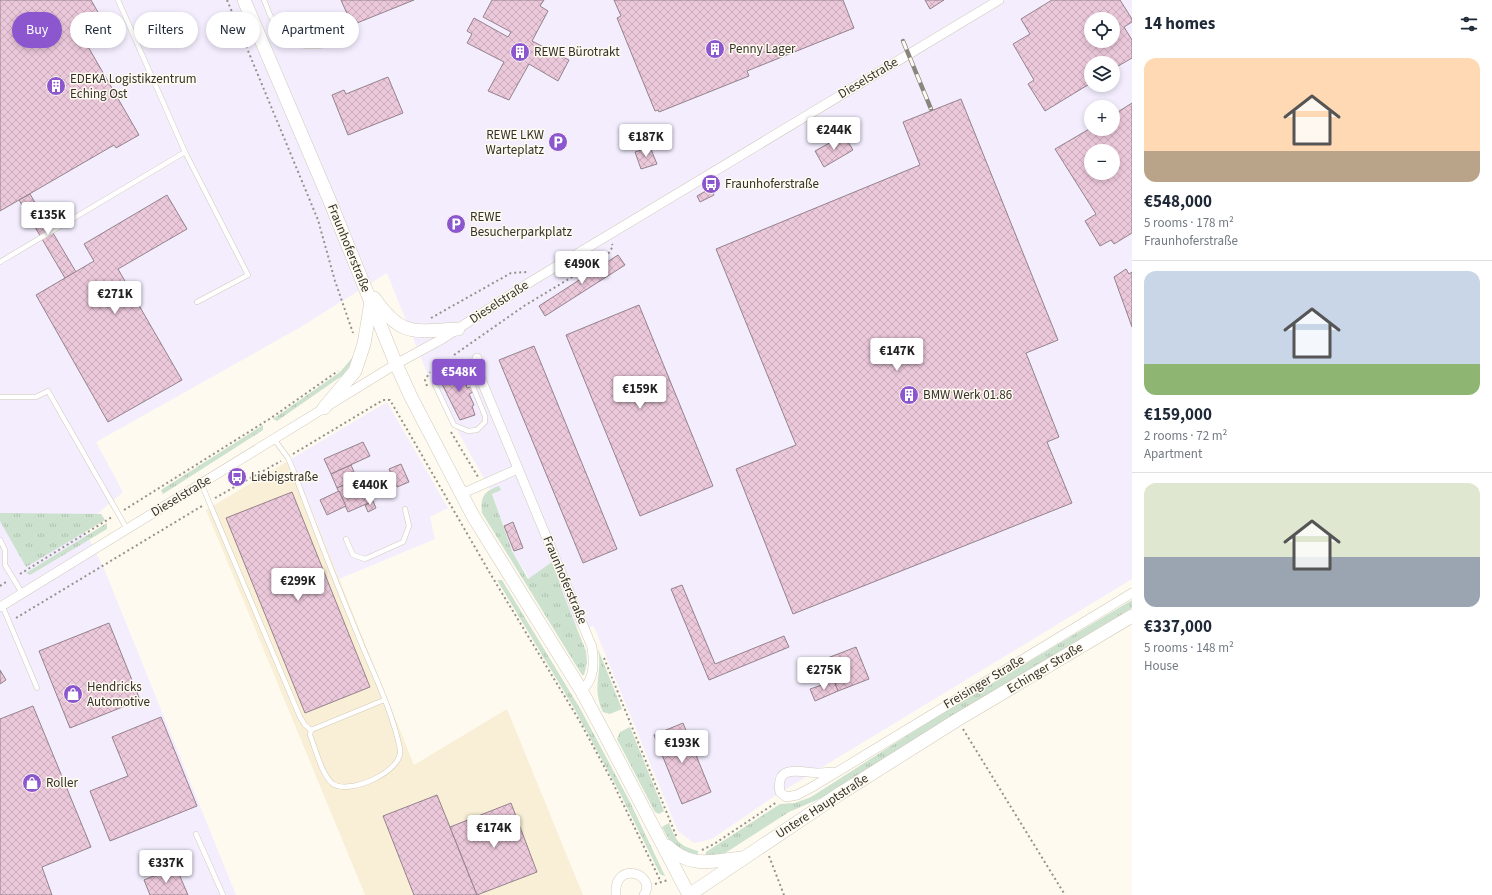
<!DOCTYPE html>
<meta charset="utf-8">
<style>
:root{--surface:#fff;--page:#f6f6f7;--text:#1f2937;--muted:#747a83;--line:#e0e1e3;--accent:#8b56ce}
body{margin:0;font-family:"Source Sans 3",sans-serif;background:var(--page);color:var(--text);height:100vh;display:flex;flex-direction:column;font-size:15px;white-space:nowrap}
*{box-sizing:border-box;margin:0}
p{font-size:13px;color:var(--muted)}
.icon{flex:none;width:22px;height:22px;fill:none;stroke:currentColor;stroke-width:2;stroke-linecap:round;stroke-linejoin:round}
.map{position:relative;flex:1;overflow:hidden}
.drawer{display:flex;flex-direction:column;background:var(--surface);width:360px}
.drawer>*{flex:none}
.banner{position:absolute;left:12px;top:12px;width:380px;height:36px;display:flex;gap:8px}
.tools{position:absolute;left:1084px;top:12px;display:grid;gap:8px}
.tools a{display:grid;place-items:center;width:36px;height:36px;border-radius:50%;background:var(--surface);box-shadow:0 2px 6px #0003;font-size:20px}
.price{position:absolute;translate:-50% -34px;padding:0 9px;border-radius:4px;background:#fff;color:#222;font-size:13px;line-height:26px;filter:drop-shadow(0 1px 2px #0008)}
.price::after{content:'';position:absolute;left:50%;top:24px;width:12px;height:9px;margin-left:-6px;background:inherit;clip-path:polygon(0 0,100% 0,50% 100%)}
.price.current{background:var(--accent);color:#fff}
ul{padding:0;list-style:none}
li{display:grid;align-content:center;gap:8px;height:212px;padding:0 12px}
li+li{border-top:1px solid var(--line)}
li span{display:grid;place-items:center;height:124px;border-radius:12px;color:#555}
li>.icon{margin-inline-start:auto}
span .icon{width:72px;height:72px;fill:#fffc;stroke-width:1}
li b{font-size:17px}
h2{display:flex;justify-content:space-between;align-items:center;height:48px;padding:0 12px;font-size:17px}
.tag{padding:0 14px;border-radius:18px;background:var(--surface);box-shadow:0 2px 6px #0003;font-size:14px;line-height:36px}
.tag.current{background:var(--accent);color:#fff}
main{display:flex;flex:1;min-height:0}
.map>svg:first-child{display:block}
.commercial{fill:#f3edfe;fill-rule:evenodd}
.built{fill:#f9efd6}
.grass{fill:url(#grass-tufts)}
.building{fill:url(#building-cross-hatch);stroke:#94838c;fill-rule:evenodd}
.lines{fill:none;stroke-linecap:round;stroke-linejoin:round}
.lane-casing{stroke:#d1cab9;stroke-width:5.5}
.street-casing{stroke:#d1cab9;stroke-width:10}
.secondary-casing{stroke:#d1cab9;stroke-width:14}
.path{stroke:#96928a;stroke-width:2;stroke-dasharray:2 3;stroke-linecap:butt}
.lane{stroke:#fff;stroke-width:4.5}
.street{stroke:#fff;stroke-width:9}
.secondary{stroke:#fff;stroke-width:13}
.rail-casing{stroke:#8a867e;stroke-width:4.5}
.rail{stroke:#fefaef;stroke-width:3;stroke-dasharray:9;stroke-linecap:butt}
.labels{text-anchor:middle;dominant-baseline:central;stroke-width:3;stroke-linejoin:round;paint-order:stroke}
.poi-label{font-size:13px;fill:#34312b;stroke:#fefaef;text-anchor:start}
.street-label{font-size:13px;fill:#34312b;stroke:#fefaef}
</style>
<main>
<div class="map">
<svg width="1132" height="895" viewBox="0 0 1132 895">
<defs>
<pattern id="grass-tufts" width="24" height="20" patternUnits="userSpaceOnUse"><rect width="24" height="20" fill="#cce1ce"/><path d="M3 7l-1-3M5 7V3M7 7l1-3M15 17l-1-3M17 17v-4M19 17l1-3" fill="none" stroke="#b0c2b1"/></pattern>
<pattern id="building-cross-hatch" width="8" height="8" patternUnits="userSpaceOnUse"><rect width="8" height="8" fill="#ecc8db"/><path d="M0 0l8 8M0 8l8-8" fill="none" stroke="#cbacbc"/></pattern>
</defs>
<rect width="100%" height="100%" fill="#fefaef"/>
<g class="commercial">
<path d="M0,0H1132V579L773,797L712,839L694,843L678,831L594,627L559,626L512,551L492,493L431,383L387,273L299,328L96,442L123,492L83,526L105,571L236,895H0ZM1091,19H1113V41H1091ZM1091,63H1113V85H1091ZM1091,107H1113V129H1091ZM1091,151H1113V173H1091Z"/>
<polygon points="387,402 448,508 430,517 435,539 339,579 291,459"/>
</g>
<polygon class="built" points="291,459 414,765 507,709 583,895 365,895 206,510"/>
<g class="grass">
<polygon points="352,358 355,359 343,375 277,421 273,419 340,372"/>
<polygon points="263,425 263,430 163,494 161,490"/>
<path d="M499,486L501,490L492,494L512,551L528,579L552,562L564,596L586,651L587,663L584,675H582L482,513C480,497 484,491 499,486Z"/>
<polygon points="0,513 101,514 105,520 26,567 0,521"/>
<polygon points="107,523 107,529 30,575 26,573"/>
<polygon points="497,580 502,580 581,710 630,802 665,876 660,874 620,793 574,708"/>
<polygon points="1132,600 1132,608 1035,666 835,792 789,812 722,855 705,859 706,852 780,804 795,803 811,797 933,719"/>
<path d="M598,649L622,709L610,714L603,712C591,687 603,673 598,649Z"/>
<polygon points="630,727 664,811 659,814 655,812 617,739 620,732"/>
<path d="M669,823C676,841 678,845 698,851L697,857L672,845L662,827Z"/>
</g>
<g class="building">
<polygon points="0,0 91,0 103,21 102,25 100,28 83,38 139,135 116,148 114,145 0,211"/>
<polygon points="341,0 414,0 352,25"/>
<polygon points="492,0 544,0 540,6 548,11 532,41 569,60 558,81 529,64 509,100 488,91 504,62 467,43 472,34 467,31 474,18 508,37 511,32 483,17"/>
<polygon points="614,0 843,0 854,28 747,71 749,76 659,112 658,110 655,111 617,18 621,16"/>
<polygon points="925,0 944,0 930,9"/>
<path d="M1052,0H1120L1132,19V22L1124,27L1132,40V58L1113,69V63H1091V83L1045,111L1028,84L1034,80L1013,44L1030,34L1021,19ZM1091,19H1113V41H1091Z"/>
<polygon points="388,77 403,113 348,135 332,95 344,90 346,94"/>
<polygon points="961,99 1058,340 1026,353 1059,437 1047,442 1072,503 793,614 736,469 796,445 716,249 920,165 903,122"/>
<path d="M1132,103V233L1114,244L1111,240L1100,246L1085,221L1096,214L1055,149L1091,128L1113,129V115ZM1091,151H1113V173H1091Z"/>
<polygon points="844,135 853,150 824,167 815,151"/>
<polygon points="650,147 657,164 641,169 635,152"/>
<polygon points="711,188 714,195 700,202 697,196"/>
<polygon points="30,194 76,272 65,278 19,200"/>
<polygon points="167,195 187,229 118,269 182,380 108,422 36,295 94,261 84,244"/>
<polygon points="618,255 625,265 545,316 539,306"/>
<polygon points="1126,269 1129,274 1132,272 1132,327 1114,277"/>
<polygon points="639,305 713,486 640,516 566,335"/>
<polygon points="534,346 617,549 583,563 499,360"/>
<polygon points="451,369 458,370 464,374 467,388 471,387 473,392 469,394 474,405 472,406 475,415 460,420 442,384 443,375"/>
<polygon points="363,442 370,456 331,474 324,459"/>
<polygon points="401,464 409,482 397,487 389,469"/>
<polygon points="351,465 357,479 337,488 331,474"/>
<polygon points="362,477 373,501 348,512 337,488"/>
<polygon points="339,491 346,506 327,515 320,500"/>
<polygon points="292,492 370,687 305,713 226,518"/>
<polygon points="373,501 376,508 368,512 365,505"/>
<polygon points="513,522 523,548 514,551 504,526"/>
<polygon points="682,585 715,664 784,636 789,647 709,680 671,589"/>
<polygon points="109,623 140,700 70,728 39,651"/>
<polygon points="856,647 869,679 838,691 825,659"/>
<polygon points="0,670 6,680 0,684"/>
<polygon points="834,681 838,691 815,701 810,689"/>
<polygon points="33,706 91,847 42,867 52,895 0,895 0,719"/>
<polygon points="161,717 197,806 110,841 90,791 128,776 112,737"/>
<polygon points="683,723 711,792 682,804 654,735"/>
<polygon points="437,795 450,827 477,895 414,895 383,816"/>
<polygon points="511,803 537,872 477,895 450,827"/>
<polygon points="176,867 188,895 150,895 144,880"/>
</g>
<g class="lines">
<defs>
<g id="lane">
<path d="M264,0L270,15L286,42C301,46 311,47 327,45"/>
<polyline points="185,152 248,275 197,302"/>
<polyline points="0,262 185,152 118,0"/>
<polygon points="459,363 465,367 485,416 485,422 477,430 468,431 454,425 435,385 438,372 451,364"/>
<polyline points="0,397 36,397 48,391 127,529"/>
<path d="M274,439L288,458L294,472C314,526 335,580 357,633C372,671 392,709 400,749C404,771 350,795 333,784C322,776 315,747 310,735L311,730L384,700"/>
<polyline points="201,483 300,717 305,725 311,730"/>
<polyline points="346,539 353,555 365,559 403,542 409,526 405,509"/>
<polyline points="0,540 5,550 5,565 22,593"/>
<polyline points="2,605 37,688"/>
<polyline points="196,834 223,895"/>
</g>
<g id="street">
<path d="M477,358L476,362L478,372L592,647C594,662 595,681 581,690"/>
<polyline points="461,494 518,469"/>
<polyline points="0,607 396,364 442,339 532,281 999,0"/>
<path d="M836,772C830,772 823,773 817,773C799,772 775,764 780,792L786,797L797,795L814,786L1132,593"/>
<path d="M616,895C613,859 658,874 644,895"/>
</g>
<g id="secondary">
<polyline points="244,0 329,199 396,364 411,397 473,516 581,690 602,729 689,895"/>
<path d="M374,298C402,338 414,331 458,329"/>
<polyline points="324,408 355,371 364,344 371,302"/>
<path d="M667,846C691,869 711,861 742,858"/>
<polyline points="689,895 841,793 957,720 1132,616"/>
</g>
</defs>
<use href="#lane" class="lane-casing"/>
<use href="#street" class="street-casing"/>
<use href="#secondary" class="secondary-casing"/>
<g class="path">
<polyline points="227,0 318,220 335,281 353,333"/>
<polyline points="431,318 511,273 527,272"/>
<polyline points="454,355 524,306 607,256 613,246 612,244"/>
<polyline points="427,386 425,380 430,372"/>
<polyline points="451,432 478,477"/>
<polyline points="293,454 383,400 390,400 491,575 579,720 612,781 661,882"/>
<polyline points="215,498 281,461"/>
<polyline points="124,510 271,418 338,371"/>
<polyline points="20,574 112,517"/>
<polyline points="0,586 6,582"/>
<polyline points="16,618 202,506"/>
<polyline points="604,658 677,838"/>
<polyline points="963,729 1065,895"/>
<polyline points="702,850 714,844 777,802"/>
<polyline points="769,856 784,895"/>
<polyline points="655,884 668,880"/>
</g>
<use href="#lane" class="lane"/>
<use href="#street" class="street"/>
<use href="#secondary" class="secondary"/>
<defs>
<polyline id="rail" points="903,41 931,109"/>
</defs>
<use href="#rail" class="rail-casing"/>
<use href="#rail" class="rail"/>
</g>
<defs>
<symbol id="building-disc" viewBox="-11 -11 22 22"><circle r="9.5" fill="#8b56ce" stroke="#fefaef"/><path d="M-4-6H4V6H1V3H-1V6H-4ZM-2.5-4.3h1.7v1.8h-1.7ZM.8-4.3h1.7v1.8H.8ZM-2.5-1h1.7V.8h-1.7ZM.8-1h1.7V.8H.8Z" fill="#fff"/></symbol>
<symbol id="parking-disc" viewBox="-11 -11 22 22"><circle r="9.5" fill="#8b56ce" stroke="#fefaef"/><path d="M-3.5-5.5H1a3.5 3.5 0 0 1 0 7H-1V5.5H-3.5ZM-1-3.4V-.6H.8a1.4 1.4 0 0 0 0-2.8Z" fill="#fff"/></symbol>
<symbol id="bus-disc" viewBox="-11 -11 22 22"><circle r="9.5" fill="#8b56ce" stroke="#fefaef"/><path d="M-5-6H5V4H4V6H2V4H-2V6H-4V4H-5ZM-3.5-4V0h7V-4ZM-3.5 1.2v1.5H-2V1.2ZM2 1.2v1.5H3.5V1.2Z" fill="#fff"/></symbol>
<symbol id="shop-disc" viewBox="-11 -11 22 22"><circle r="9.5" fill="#8b56ce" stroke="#fefaef"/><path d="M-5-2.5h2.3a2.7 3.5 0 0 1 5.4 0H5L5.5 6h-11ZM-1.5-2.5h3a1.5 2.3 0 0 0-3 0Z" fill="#fff"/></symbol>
</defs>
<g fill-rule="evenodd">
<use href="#building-disc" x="704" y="38" width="22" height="22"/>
<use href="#building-disc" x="509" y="41" width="22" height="22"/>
<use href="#building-disc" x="45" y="75" width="22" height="22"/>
<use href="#parking-disc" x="547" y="131" width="22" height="22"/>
<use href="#bus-disc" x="700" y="173" width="22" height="22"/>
<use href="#parking-disc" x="445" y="213" width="22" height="22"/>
<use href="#building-disc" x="898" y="384" width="22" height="22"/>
<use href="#bus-disc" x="226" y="466" width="22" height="22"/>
<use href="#shop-disc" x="62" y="683" width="22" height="22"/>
<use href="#shop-disc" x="21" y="772" width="22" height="22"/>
</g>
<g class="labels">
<g class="poi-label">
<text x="729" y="49">Penny Lager</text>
<text x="534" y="52">REWE Bürotrakt</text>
<text x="70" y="79">EDEKA Logistikzentrum<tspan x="70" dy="15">Eching Ost</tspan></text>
<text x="544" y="135" text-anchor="end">REWE LKW<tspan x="544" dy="15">Warteplatz</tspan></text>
<text x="725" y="184">Fraunhoferstraße</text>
<text x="470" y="217">REWE<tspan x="470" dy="15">Besucherparkplatz</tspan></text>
<text x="923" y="395">BMW Werk 01.86</text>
<text x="251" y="477">Liebigstraße</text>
<text x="87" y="687">Hendricks<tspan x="87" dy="15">Automotive</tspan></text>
<text x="46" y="783">Roller</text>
</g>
<g class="street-label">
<text transform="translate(868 78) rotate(-31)">Dieselstraße</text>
<text transform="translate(349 248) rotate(68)">Fraunhoferstraße</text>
<text transform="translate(499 302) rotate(-33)">Dieselstraße</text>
<text transform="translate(181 496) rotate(-31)">Dieselstraße</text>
<text transform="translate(565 580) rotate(67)">Fraunhoferstraße</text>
<text transform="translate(1045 668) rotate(-31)">Echinger Straße</text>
<text transform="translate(984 682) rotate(-31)">Freisinger Straße</text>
<text transform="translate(822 806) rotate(-33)">Untere Hauptstraße</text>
</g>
</g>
</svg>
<div class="tools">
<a><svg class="icon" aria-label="locate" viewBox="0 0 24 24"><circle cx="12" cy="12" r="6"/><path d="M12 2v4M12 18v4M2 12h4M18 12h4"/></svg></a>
<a><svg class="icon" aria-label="layers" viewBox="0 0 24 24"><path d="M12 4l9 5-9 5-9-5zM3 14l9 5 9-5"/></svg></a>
<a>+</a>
<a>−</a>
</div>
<b class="price" style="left:834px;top:151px">€244K</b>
<b class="price" style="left:646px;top:158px">€187K</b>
<b class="price" style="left:48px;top:236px">€135K</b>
<b class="price" style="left:582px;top:285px">€490K</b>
<b class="price" style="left:115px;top:315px">€271K</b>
<b class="price" style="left:897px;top:372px">€147K</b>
<b class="price current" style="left:459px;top:393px">€548K</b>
<b class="price" style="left:640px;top:410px">€159K</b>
<b class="price" style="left:370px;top:506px">€440K</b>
<b class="price" style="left:298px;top:602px">€299K</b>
<b class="price" style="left:824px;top:691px">€275K</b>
<b class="price" style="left:682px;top:764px">€193K</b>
<b class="price" style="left:494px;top:849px">€174K</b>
<b class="price" style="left:166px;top:884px">€337K</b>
<div class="banner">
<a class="tag current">Buy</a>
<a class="tag">Rent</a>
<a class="tag">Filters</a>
<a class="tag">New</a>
<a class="tag">Apartment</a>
</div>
</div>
<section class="drawer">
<h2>14 homes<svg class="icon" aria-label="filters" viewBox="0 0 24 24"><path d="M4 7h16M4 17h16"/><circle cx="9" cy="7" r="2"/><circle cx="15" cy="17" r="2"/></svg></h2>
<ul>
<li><span style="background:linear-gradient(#ffd9b3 75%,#b9a48a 0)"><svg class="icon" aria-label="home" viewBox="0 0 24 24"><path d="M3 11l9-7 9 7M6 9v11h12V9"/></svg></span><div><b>€548,000</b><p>5 rooms · 178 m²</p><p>Fraunhoferstraße</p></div></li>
<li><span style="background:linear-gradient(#c9d6e8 75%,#8fb573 0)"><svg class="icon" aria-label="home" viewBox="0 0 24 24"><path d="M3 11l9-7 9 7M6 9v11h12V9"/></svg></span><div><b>€159,000</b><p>2 rooms · 72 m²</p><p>Apartment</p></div></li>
<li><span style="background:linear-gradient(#dfe7d0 60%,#9aa5b1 0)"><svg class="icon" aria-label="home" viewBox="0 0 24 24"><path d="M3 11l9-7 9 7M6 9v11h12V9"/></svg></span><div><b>€337,000</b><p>5 rooms · 148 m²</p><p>House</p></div></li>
</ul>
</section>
</main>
